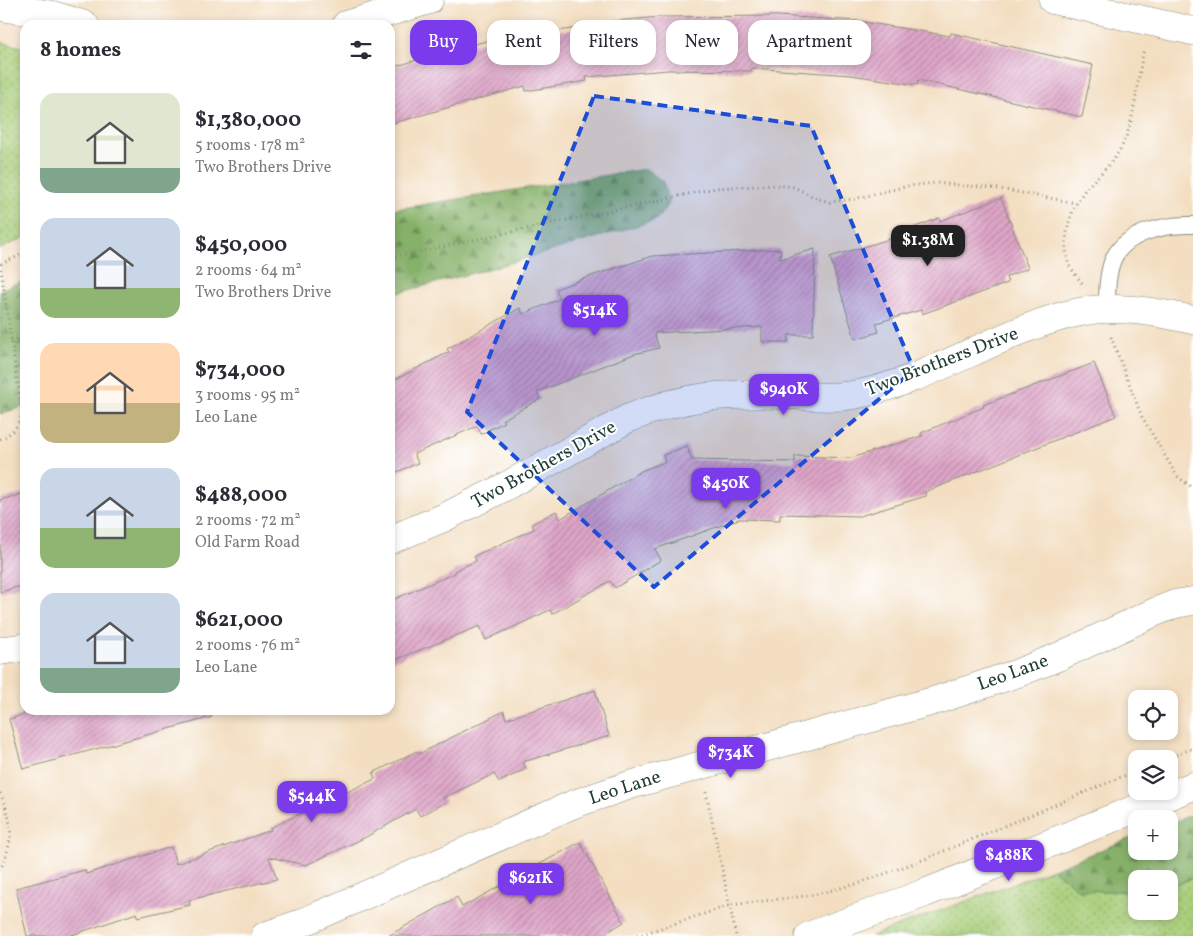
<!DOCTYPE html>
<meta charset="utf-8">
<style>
:root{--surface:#fff;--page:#f7f7f7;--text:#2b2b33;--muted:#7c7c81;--accent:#7c3aed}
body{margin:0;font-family:Vollkorn,serif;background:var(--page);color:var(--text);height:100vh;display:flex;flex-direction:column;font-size:19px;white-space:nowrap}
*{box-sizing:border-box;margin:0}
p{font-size:16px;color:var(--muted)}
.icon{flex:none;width:28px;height:28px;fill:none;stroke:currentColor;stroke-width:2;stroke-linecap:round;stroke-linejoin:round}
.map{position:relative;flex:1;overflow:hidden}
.details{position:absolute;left:20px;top:20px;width:375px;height:695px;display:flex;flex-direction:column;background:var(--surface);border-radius:15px;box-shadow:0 2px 8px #0003}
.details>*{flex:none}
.guide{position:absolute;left:410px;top:20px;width:475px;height:45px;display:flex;gap:10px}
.tools{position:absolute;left:1128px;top:690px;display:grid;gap:10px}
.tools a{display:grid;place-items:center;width:50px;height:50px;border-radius:10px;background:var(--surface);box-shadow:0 2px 8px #0003;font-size:25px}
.price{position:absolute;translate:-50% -42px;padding:0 11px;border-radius:10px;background:var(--accent);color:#fff;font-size:16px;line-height:32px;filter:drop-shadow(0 1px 2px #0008)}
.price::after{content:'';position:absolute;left:50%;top:30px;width:15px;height:11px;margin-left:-8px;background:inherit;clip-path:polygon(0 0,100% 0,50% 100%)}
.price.current{background:#222;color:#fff}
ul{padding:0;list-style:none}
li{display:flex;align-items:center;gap:15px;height:125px;padding:0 20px}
li span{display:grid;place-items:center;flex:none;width:140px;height:100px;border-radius:15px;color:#555}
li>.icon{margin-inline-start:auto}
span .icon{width:60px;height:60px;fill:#fffc;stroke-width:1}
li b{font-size:21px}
h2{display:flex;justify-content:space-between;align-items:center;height:60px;padding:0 20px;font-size:21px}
.tag{padding:0 18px;border-radius:15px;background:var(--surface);box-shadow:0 2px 8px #0003;font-size:18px;line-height:45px}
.tag.current{background:var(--accent);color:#fff}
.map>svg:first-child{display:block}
.grass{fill:url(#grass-dots);stroke:#648656}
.forest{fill:url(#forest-firs);stroke:#52774e}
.building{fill:url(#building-hatch)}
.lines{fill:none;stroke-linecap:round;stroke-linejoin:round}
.lane-casing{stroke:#898e7a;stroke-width:18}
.street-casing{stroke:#898e7a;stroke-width:29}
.path{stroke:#898e7a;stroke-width:3;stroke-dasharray:1 4;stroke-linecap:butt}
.lane{stroke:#fff;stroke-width:16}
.street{stroke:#fff;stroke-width:28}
.marked{fill:#1d4ed8;fill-opacity:0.2;stroke:#1d4ed8;stroke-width:4;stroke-dasharray:10 6;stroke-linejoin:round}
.labels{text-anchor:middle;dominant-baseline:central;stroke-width:4;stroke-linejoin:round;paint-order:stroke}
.street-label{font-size:19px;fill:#1f3d34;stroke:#fff}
</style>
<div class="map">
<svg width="1193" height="936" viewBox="0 0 1193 936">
<defs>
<pattern id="grass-dots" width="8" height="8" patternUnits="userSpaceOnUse" patternTransform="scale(1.25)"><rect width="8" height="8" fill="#a9ce79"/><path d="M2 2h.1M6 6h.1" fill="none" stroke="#89a864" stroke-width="1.8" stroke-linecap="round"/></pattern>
<pattern id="forest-firs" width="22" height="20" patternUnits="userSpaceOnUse" patternTransform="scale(1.25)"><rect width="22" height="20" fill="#86b169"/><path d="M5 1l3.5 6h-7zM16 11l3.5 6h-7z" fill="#6d9157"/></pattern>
<pattern id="building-hatch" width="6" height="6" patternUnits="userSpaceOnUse" patternTransform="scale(1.25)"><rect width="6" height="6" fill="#dfa5c8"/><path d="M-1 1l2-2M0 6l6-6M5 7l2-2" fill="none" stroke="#b488a3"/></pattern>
</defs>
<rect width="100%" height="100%" fill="#fff"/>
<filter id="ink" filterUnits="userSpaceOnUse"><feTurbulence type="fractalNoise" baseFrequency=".02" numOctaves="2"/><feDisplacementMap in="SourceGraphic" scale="10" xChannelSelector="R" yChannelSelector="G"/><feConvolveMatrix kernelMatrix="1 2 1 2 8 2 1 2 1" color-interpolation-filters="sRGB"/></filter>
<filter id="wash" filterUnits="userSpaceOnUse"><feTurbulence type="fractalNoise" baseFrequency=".0096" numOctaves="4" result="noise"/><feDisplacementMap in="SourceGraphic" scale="20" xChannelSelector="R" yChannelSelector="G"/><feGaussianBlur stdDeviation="1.12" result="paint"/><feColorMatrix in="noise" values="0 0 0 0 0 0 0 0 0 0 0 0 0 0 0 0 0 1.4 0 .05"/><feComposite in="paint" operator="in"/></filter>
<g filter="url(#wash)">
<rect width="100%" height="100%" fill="#f3dec1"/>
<g class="grass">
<polygon points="0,42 25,48 25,237 0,249"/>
<polygon points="1053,869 1079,890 1136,892 1136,911 1169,911 1169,887 1193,878 1193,936 871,936"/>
</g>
<g class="forest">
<polygon points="646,169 663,182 669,204 656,220 503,265 390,295 390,210"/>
<polygon points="25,280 25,406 0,414 0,290"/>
<polygon points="1193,814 1193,878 1169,887 1169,879 1136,879 1136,892 1079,890 1053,869 1136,836 1136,851 1169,851 1169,824"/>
</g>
<g id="blocks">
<g class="building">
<polygon points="778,16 857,21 950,36 951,33 1093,65 1082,117 918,80 918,85 851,75 751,68 751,71 668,70 586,77 587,81 526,91 525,86 390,124 390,68 427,57 490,40 491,42 602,24 602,22 660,17"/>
<polygon points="1001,198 1028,268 1006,277 1008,283 922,314 921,310 876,323 879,332 855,339 830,257 893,238 892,236 939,218 940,221"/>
<polygon points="781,249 780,259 815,249 813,335 789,335 788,342 762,342 762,327 654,333 659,348 634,354 537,392 540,399 502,420 504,422 481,434 477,426 414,454 418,463 390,475 390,382 449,352 447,349 520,308 523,314 560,299 556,289 588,277 653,256"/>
<polygon points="1094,363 1116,416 925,492 926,496 860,516 780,514 780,520 739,519 655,549 661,560 615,588 610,581 552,614 550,610 486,640 480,626 390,662 390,601 455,573 454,571 476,561 474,556 534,529 532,524 556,511 560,519 643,470 665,462 663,455 687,446 692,460 795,462 795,456 851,458 922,436 921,433 984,407 983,405"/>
<polygon points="25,493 25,585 0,592 0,500"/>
<polygon points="595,690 609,736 523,762 526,769 499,782 494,774 443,798 445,802 420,816 416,809 364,838 306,865 269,857 277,879 189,900 190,905 138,917 137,913 69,936 27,936 16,888 85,870 86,874 171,847 176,864 271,830 270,828 375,779 373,773 417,751 419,754 504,711 506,719"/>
<polygon points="23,710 211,710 212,717 23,769 9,719 24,715"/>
<polygon points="580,842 624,922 601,936 388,936 457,897 462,907"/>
</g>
</g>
</g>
<g filter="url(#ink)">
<use href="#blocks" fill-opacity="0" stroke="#898e7a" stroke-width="1"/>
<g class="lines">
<defs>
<path id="lane" d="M1107,309C1107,293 1107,277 1112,262C1123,232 1166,224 1193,225"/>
<g id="street">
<polyline points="1053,0 1193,31"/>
<polyline points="0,7 53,15 85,25"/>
<polyline points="346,25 429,0"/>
<path d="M390,540L443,518L497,491L627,419C687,394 726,393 790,395C812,396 836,399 858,394C915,383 975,348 1030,327C1054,318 1081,309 1107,309C1136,308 1165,314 1193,320"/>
<polyline points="0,651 25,647"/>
<polyline points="265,936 299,924 574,804 630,785 937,700 1018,673 1060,656 1155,612 1175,604 1193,601"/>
<polyline points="809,936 925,893 1193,786"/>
</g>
</defs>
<use href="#lane" class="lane-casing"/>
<use href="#street" class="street-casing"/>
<g class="path">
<polyline points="390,258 716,188 776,185 794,187 816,198 830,202 854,199 908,186 935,183 994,188 1076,203"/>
<polyline points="1,264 25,253"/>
<path d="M1082,283C1076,275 1068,267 1067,257C1063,234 1071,207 1086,189C1099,174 1115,162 1124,142C1136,114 1137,79 1144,49"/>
<polyline points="1111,337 1142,417 1177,476 1193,488"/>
<polyline points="11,341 25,336"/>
<path d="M0,439C13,433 19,426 22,412L0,264"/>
<polyline points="1167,759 1193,748"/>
<polyline points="706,792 736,936"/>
<path d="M0,793C14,825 14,839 0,870"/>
<polyline points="637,936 731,905 813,895 860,883 925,859 1136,771"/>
</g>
<use href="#lane" class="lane"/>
<use href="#street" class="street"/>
</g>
</g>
<path class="marked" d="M594,96L811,126L914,370L654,587L467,412Z"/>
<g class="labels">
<g class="street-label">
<text transform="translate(942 362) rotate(-21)">Two Brothers Drive</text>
<text transform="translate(544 465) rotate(-29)">Two Brothers Drive</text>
<text transform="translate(1013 673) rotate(-20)">Leo Lane</text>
<text transform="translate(625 788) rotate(-18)">Leo Lane</text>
</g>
</g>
</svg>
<div class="tools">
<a><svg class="icon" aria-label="locate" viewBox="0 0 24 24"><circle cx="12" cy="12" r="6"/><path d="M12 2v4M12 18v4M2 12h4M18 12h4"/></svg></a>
<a><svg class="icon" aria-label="layers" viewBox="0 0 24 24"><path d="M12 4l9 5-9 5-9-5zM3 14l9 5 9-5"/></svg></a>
<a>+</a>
<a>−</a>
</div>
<b class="price current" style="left:928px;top:267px">$1.38M</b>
<b class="price" style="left:595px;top:337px">$514K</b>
<b class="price" style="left:784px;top:416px">$940K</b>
<b class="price" style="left:726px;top:510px">$450K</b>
<b class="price" style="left:731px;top:779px">$734K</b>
<b class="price" style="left:312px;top:823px">$544K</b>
<b class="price" style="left:1009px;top:882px">$488K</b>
<b class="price" style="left:531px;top:905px">$621K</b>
<div class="guide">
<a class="tag current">Buy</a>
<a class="tag">Rent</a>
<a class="tag">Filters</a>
<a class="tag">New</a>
<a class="tag">Apartment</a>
</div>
<section class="details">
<h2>8 homes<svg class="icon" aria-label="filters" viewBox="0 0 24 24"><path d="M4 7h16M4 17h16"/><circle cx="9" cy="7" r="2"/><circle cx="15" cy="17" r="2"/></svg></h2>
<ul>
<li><span style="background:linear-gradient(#dfe7d0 75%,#7fa58c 0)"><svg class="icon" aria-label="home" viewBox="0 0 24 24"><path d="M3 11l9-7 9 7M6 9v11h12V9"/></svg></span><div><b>$1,380,000</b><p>5 rooms · 178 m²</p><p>Two Brothers Drive</p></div></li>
<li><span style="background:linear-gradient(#c9d6e8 70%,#8fb573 0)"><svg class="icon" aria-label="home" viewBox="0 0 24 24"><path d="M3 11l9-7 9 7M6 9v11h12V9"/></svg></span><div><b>$450,000</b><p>2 rooms · 64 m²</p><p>Two Brothers Drive</p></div></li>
<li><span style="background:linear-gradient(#ffd9b3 60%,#c2b280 0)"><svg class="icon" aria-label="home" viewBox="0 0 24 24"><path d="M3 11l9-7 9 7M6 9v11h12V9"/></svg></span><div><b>$734,000</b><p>3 rooms · 95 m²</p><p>Leo Lane</p></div></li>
<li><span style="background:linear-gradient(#c9d6e8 60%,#8fb573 0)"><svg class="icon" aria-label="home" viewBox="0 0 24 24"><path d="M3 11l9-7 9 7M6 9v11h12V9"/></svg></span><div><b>$488,000</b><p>2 rooms · 72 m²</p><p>Old Farm Road</p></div></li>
<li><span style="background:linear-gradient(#c9d6e8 75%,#7fa58c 0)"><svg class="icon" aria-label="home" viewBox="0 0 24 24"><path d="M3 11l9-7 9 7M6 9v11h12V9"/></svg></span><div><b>$621,000</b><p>2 rooms · 76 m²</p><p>Leo Lane</p></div></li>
</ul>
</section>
</div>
